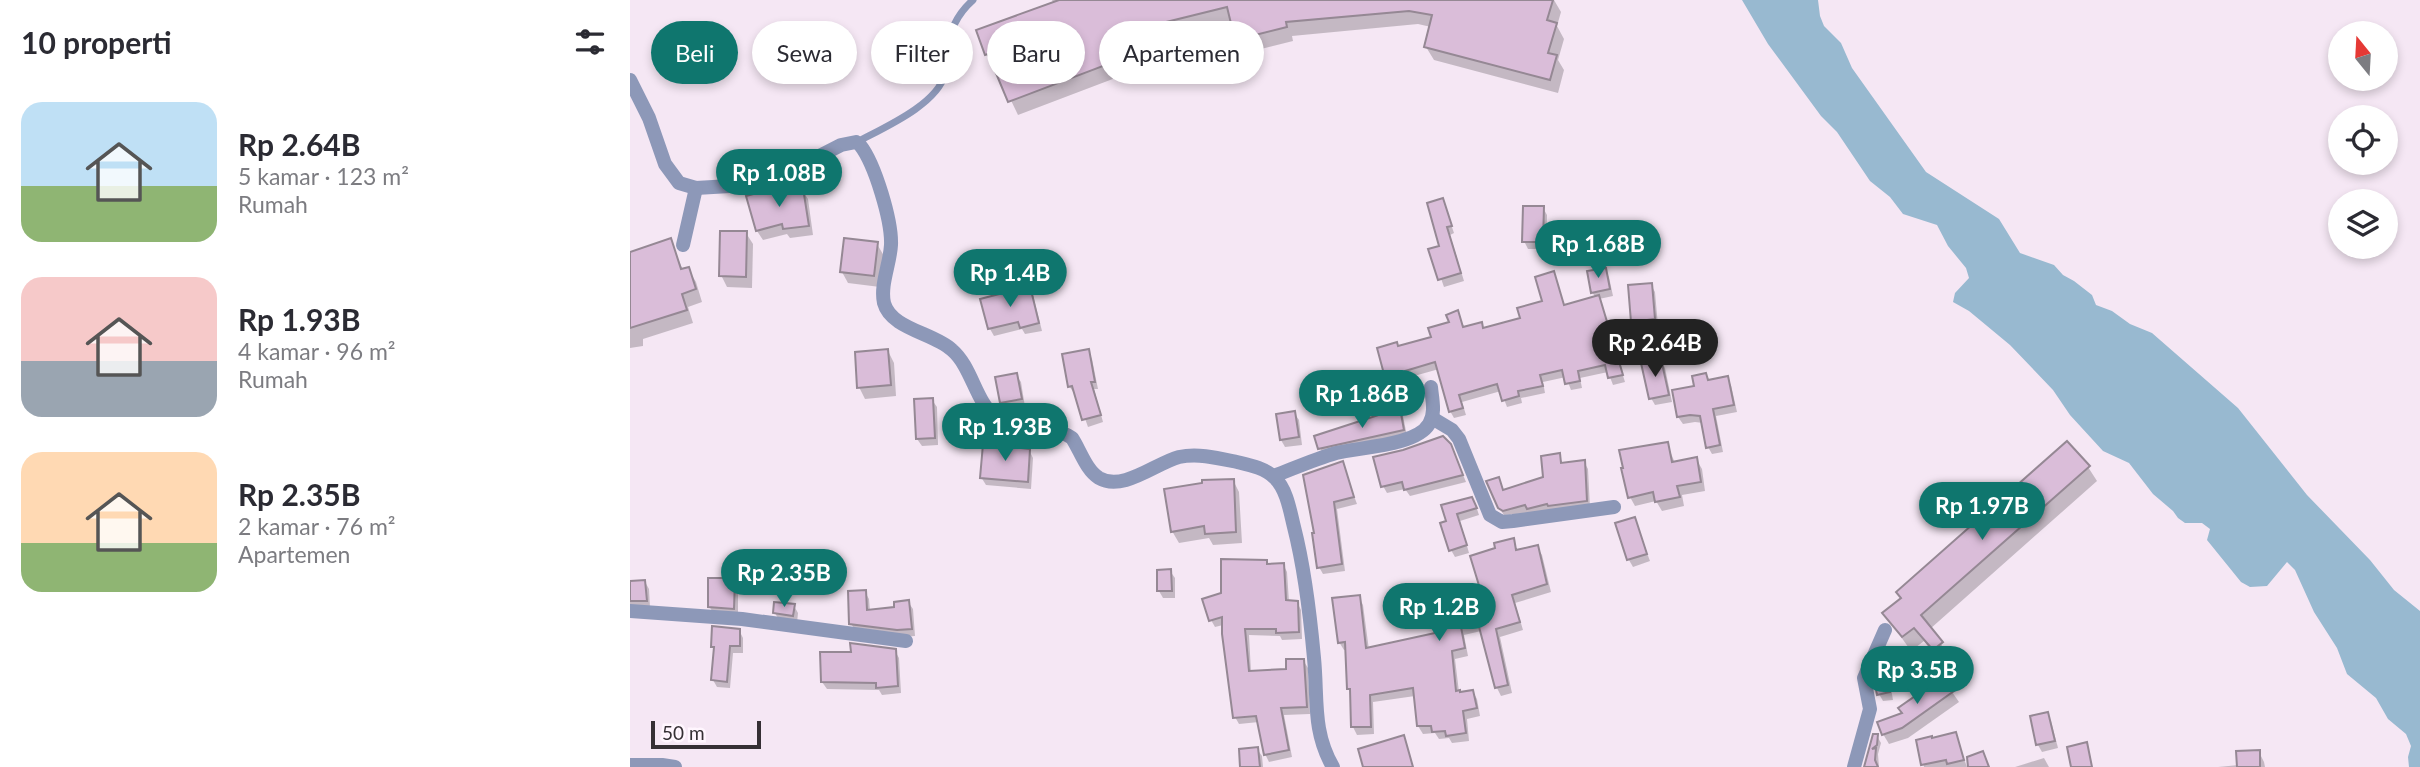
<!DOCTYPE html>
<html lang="id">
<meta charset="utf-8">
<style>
:root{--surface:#fff;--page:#f7f7f7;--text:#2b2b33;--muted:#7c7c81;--accent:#0f766e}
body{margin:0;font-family:Lato,sans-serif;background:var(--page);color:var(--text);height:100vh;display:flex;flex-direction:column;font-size:26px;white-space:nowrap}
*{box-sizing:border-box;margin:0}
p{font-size:23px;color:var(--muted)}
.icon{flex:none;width:38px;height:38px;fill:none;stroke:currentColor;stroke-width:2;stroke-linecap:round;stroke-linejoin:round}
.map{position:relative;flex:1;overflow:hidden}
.sheet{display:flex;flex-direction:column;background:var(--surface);width:630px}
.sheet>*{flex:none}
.hud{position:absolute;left:21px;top:21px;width:665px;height:63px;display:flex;gap:14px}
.needle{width:46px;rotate:342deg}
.controls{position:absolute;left:1698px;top:21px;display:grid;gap:14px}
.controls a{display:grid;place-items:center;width:70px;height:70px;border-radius:50%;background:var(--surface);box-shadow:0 4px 10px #0003;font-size:35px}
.scale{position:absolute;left:21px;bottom:18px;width:110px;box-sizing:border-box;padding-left:7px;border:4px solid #352f34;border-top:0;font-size:19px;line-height:24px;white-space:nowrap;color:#352f34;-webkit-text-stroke:5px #fff6fe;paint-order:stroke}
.price{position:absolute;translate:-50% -60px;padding:0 16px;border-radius:24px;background:var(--accent);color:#fff;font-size:23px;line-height:46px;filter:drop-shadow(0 2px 4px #0008)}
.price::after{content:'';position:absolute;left:50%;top:42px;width:21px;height:16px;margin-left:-10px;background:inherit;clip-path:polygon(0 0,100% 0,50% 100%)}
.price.current{background:#222;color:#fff}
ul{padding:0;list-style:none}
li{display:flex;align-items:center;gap:21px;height:175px;padding:0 21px}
li span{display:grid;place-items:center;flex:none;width:196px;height:140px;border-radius:21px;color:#555}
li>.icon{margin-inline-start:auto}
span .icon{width:84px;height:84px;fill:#fffc;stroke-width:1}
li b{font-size:30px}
h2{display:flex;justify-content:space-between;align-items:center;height:84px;padding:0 21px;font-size:30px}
.pill{padding:0 24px;border-radius:32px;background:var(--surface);box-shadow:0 4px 10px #0003;font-size:24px;line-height:63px}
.pill.current{background:var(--accent);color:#fff}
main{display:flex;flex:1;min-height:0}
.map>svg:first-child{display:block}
.water{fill:#98b9d0}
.shadow{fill:#0003}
.building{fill:#dabdd9;stroke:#958894;stroke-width:2}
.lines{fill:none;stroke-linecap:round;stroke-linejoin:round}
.lane{stroke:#8d98b8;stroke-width:7}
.street{stroke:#8d98b8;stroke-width:14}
</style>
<main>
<section class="sheet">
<h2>10 properti<svg class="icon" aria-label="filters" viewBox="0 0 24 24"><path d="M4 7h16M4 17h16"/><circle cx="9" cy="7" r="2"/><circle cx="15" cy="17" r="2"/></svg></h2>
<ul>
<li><span style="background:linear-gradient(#bfe0f5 60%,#8fb573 0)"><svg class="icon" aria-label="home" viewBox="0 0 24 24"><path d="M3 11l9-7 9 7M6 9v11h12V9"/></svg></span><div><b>Rp 2.64B</b><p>5 kamar · 123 m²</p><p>Rumah</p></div></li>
<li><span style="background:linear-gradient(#f6c9c9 60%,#9aa5b1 0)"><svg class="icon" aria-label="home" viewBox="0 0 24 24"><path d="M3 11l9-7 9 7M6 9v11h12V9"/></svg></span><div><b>Rp 1.93B</b><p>4 kamar · 96 m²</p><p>Rumah</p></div></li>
<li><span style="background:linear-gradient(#ffd9b3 65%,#8fb573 0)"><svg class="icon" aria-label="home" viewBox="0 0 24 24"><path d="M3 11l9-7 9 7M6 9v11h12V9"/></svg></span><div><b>Rp 2.35B</b><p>2 kamar · 76 m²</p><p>Apartemen</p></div></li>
</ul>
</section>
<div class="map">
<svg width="1790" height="767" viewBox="0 0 1790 767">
<rect width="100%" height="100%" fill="#f5e7f4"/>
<polygon class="water" points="1112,0 1188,0 1190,16 1194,26 1211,43 1222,68 1296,172 1369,219 1390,253 1424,265 1433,275 1444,281 1462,295 1466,305 1482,311 1500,324 1522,333 1608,408 1677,495 1740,560 1764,590 1790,611 1790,767 1779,767 1778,757 1781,746 1776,734 1758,719 1746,698 1717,674 1707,648 1684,612 1665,570 1657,562 1637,586 1620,587 1611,582 1577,540 1580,529 1572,523 1555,523 1548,518 1543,511 1523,494 1499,463 1473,451 1440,415 1423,390 1380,345 1339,311 1323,302 1325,293 1339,278 1336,268 1318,246 1307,225 1273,214 1260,197 1240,181 1207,132 1191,116 1138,44"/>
<g class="shadow">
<polygon points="422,0 924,0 931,12 927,26 934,39 928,60 934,70 928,93 804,60 796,47 801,27 788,24 662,36 663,41 615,53 607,39 603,21 530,39 538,58 388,115 365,67 356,54 424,4"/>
<polygon points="172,190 178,199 183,235 160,238 157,234 133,240 127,231 118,197"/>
<polygon points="813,201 824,233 820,235 834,281 814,287 801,250 811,247"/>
<polygon points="913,208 917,215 916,249 898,249 894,241"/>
<polygon points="116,233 123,244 122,288 97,287 91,275"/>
<polygon points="40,240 53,270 58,269 66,282 72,302 58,307 63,323 13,339 13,346 0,348 0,276"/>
<polygon points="247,244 254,256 250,287 218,283 212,272"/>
<polygon points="975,270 979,277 983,296 969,299 995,382 983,385 978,372 950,378 952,388 941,390 936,377 913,382 915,393 891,398 892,403 877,407 871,391 832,402 836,415 824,418 820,411 809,369 777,378 782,409 770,410 773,416 777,436 694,455 690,448 763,410 695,416 691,409 708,375 712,382 714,399 760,390 768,348 803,338 821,323 828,312 834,328 851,324 854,330 892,319 914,302 923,273 935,306 966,298 962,292"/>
<polygon points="1021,285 1025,292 1028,326 1007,328 1002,321"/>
<polygon points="399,288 403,295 412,331 395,334 392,329 364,336 360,329 353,300"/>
<polygon points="258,351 264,363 266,396 235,399 229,387"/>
<polygon points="458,351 462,359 468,389 464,389 473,422 458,427 446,393 444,393 439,386"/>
<polygon points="1031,361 1035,368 1042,402 1025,405 1021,398"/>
<polygon points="386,375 391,382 395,407 376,410 372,403 367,379"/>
<polygon points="1075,375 1079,381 1097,378 1101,385 1107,412 1086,416 1093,452 1082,454 1078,447 1073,423 1065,422 1053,424 1048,417"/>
<polygon points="302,400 307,407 308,445 292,446 287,439"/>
<polygon points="664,413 669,420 672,445 655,447 651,440"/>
<polygon points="1037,444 1045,463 1066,459 1072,469 1075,491 1052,495 1054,506 1032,511 1026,501 1005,506 1000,497"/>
<polygon points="399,450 403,458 401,489 356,485 351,477"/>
<polygon points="824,453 836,482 780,496 775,489 757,493 753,486"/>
<polygon points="929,455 933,464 954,462 958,469 960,508 874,515 869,508 868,479 874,492 915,479"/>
<polygon points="712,464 727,504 707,509 715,571 693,574 689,567"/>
<polygon points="1458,467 1467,481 1300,629 1320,657 1312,664 1294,641 1281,651 1254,613"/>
<polygon points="603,480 609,492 612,543 583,545 579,538 549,543 542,531"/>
<polygon points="846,506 849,515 830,521 839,553 825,557 821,550 818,522 814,507"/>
<polygon points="1004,519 1020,561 1003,567 999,560"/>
<polygon points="883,540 888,552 907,547 912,555 921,592 885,603 893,630 870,637 882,693 871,696 867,688 851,631 834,635 838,656 825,659 829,692 830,694 843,692 847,699 850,716 837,719 839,741 822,743 819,738 809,739 805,733 793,734 788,726 785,696 743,702 744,734 727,735 723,727 717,650 714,650 709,642 729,597 733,605 739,650 807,635 853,593 867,549"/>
<polygon points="636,561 638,565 653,564 657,572 659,602 667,602 671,610 672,639 652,640 650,636 619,635 621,672 658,670 673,660 678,668 680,714 654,715 662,757 639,762 635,754 629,722 609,724 605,717 593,625 585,627 581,620 593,594"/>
<polygon points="540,571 545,578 545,598 533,598 529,591"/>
<polygon points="104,579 108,587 108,616 84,614 79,606"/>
<polygon points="15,582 19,589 20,608 0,609 0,583"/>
<polygon points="235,592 239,599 240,612 266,609 278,602 283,609 285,636 272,637 225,631 221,623"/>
<polygon points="164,606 168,613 167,623 149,620 145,613"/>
<polygon points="109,630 113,638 113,653 103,653 100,688 87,687 83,680 86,652 83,647"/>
<polygon points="265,651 269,658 271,693 252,695 249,690 197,689 192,682"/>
<polygon points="1256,675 1260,683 1263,700 1253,701 1249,694"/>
<polygon points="1313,679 1329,702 1278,738 1259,744 1253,734"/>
<polygon points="1417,714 1421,721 1428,748 1412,752 1408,745"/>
<polygon points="1325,734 1337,767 1294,767 1288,741 1302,740"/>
<polygon points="1247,736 1251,743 1248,754 1249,767 1235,767"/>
<polygon points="627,749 632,756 633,767 612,767"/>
<polygon points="1629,752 1634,762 1635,767 1588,767 1609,765"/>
<polygon points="1414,758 1419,767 1385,767"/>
</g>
<g class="building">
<polygon points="429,0 923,0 917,20 927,23 918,53 927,55 920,80 794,47 802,15 779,11 656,22 657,27 605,40 597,7 524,25 531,44 378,102 358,54 355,55 346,30"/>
<polygon points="173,188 179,226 153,229 152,224 126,231 116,196 139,190 139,193"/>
<polygon points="813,198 822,226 817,227 831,273 808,280 798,249 809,246 797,203"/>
<polygon points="893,206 914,206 913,242 892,242"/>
<polygon points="90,231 117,231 116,277 89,276"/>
<polygon points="41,238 51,269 59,267 66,289 52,294 57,310 0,328 0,252"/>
<polygon points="214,238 248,242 244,276 210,272"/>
<polygon points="976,268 980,289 961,293 957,271"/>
<polygon points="924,271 934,305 969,295 993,375 978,378 975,365 948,371 950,381 935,384 932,370 910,375 913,386 888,391 889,396 872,401 867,384 829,395 833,408 819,412 805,362 775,371 779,402 689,409 687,375 709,373 711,398 758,389 747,348 767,342 768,346 801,337 798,328 819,322 816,315 828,310 833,327 852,322 853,328 890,318 887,308 912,301 905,277"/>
<polygon points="1022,283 1025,319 1001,322 998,285"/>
<polygon points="400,286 409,323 390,328 388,322 358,329 350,299"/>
<polygon points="258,349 261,385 227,388 225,352"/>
<polygon points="459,349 465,382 461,382 471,415 452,420 442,386 438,387 432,354"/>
<polygon points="1031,359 1039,395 1019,399 1011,363"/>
<polygon points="387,373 392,399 370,403 365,377"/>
<polygon points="1076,373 1078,380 1098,376 1104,405 1083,409 1090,445 1076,448 1070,416 1060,415 1047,417 1042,390 1064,386 1062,376"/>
<polygon points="303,398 305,438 286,439 284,399"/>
<polygon points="770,408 774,430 688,449 684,436"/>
<polygon points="665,411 669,437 650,440 646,414"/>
<polygon points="813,436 821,444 833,475 774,490 772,482 751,487 743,457 773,450"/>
<polygon points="1437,441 1460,466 1291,615 1313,642 1303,650 1284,628 1272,637 1252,613 1271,598 1266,592"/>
<polygon points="1038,442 1042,462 1067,457 1071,482 1047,486 1050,497 1025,502 1023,492 998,498 991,468 993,468 989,450"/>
<polygon points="353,444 400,449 398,482 350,478"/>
<polygon points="930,453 931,463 955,460 957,501 918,506 917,504 897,509 895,505 873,511 868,508 856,481 869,477 873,490 913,477 911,456"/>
<polygon points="713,461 724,497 704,502 712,564 687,568 682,533 684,533 673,475"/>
<polygon points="604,479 606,532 575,534 574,526 541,532 534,489 572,483 572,480"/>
<polygon points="842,497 847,508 827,514 837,545 819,551 810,523 816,521 811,505"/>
<polygon points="1005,517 1017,554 997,560 985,523"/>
<polygon points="884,538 886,550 908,545 917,584 882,595 890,622 866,629 878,685 865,688 848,623 831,627 835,648 822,651 826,691 830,690 830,692 843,690 847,708 833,711 836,733 816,736 815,731 802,732 801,726 787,726 783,688 740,695 741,727 721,727 720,689 717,689 715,642 708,643 702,598 730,595 736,648 805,633 803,625 819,621 816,606 840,602 839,594 851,592 840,556 865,548 864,543"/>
<polygon points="591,559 637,560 637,564 654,563 656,600 668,601 669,632 646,633 646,629 615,629 619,671 656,669 656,659 674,659 677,707 651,708 659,750 634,755 626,716 603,718 592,634 592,617 579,621 572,599 591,593"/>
<polygon points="541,569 542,591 527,591 527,570"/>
<polygon points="78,578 105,578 104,609 78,607"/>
<polygon points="15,580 17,601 0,601 0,581"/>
<polygon points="236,590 237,610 264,607 264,602 279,600 282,629 267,630 219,624 218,591"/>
<polygon points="144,602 165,604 163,616 143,613"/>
<polygon points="82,626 110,629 110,646 100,646 97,682 81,680 84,647 81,647"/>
<polygon points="220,643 266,649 268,686 246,688 246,683 191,682 190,652 221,652"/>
<polygon points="1257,673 1260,692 1247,695 1244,679 1246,675"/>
<polygon points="1314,676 1324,691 1272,728 1252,735 1247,722 1272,713 1268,708"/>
<polygon points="1418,712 1425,741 1406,745 1400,716"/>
<polygon points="1326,732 1334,760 1317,764 1316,760 1291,765 1286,740 1302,736 1302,738"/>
<polygon points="1243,734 1248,734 1247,745 1242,749 1246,748 1245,760 1248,767 1234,767"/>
<polygon points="774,735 783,767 733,767 728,749"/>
<polygon points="1457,742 1462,767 1441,767 1437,747"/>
<polygon points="628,747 630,767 610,767 609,749"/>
<polygon points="1630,750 1630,767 1607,767 1606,751"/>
<polygon points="1353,751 1359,767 1338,767 1337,757"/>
</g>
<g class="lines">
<path class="lane" d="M227,142C253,128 307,105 315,74C317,67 317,59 317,52C319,31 327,14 343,0"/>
<g class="street">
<path d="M0,80L19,118L35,164L49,183L66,188L117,185L172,165L211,145L226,142L230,145C245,164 262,221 261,245C260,264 250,285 254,303C261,329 304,333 322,350C342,367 346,403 365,416C381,427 418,426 437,435L442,438C450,450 456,470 469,478C493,492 526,463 549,457C568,453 588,458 607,462C620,465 635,468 645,478C657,490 660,511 664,527C675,570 680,614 684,658C688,698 682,731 703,767"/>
<polyline points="53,245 66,188"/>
<polyline points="802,418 822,430 829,439 860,515 872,522 883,521 984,507"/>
<path d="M644,476C665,468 685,459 706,453C730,447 786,446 799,424C806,413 802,399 801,387"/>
<polyline points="0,611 112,619 276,641"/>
<polyline points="0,765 32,765 45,767"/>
<polyline points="1224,767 1240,709 1234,678 1255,630"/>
</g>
</g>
</svg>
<div class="controls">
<a><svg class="needle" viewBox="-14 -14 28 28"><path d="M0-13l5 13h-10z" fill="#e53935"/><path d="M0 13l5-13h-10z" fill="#7c7c81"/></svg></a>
<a><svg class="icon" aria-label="locate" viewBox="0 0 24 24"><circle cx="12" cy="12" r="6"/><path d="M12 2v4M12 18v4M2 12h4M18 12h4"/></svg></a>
<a><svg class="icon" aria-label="layers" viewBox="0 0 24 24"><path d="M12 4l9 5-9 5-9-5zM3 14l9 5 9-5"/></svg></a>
</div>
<div class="scale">50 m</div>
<b class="price" style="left:149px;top:209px">Rp 1.08B</b>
<b class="price" style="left:968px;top:280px">Rp 1.68B</b>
<b class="price" style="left:380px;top:309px">Rp 1.4B</b>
<b class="price current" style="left:1025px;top:379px">Rp 2.64B</b>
<b class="price" style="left:732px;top:430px">Rp 1.86B</b>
<b class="price" style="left:375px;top:463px">Rp 1.93B</b>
<b class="price" style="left:1352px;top:542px">Rp 1.97B</b>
<b class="price" style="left:154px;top:609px">Rp 2.35B</b>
<b class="price" style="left:809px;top:643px">Rp 1.2B</b>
<b class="price" style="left:1287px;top:706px">Rp 3.5B</b>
<div class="hud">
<a class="pill current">Beli</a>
<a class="pill">Sewa</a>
<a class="pill">Filter</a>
<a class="pill">Baru</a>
<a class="pill">Apartemen</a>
</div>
</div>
</main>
